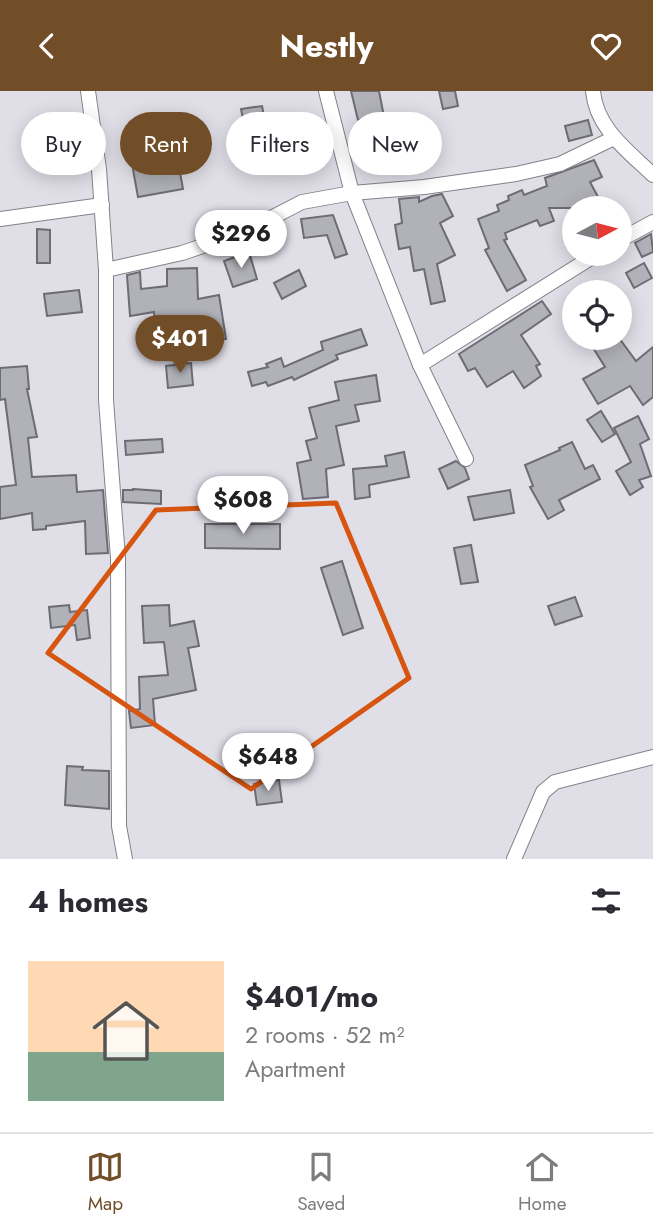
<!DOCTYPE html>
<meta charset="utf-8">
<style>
:root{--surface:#fff;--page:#f2f2f3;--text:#2b2b33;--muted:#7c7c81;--line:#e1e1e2;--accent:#724e28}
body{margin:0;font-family:Jost,sans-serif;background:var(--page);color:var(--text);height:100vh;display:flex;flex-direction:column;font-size:26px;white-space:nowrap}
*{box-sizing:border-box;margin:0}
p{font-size:23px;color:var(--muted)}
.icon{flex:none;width:38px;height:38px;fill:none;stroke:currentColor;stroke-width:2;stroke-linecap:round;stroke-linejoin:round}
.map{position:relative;height:768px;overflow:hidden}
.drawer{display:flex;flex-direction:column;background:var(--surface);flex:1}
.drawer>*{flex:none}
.hud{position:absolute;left:21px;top:21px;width:612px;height:63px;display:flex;gap:14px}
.needle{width:46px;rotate:83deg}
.fabs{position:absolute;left:562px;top:105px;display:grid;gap:14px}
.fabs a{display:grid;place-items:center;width:70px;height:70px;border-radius:50%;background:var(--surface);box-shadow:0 4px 18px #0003;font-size:35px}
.price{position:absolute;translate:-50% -60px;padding:0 16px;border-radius:24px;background:#fff;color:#222;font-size:23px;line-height:46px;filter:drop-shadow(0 2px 4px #0008)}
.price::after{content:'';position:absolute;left:50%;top:42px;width:21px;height:16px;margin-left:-10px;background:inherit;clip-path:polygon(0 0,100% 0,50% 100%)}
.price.on{background:var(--accent);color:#fff}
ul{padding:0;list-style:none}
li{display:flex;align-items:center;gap:21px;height:175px;padding:0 28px}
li+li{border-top:2px solid var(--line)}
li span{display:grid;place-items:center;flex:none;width:196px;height:140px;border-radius:0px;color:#555}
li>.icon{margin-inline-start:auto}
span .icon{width:84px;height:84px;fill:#fffc;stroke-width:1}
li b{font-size:30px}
h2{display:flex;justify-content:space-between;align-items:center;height:84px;padding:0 28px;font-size:30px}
.tag{padding:0 24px;border-radius:32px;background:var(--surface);box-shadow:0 4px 18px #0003;font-size:24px;line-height:63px}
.tag.on{background:var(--accent);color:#fff}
header{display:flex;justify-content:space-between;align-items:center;height:91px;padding:0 28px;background:var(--accent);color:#fff;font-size:32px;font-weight:700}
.tabs{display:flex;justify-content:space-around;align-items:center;height:98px;border-top:2px solid var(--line);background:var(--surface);font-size:19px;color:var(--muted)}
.tabs a{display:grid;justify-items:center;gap:4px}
.tabs .on{color:var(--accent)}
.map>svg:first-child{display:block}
.building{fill:#b1b1b9;stroke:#6d6c74;stroke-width:2}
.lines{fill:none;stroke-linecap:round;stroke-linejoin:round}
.street-casing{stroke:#83828a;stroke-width:16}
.street{stroke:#fff;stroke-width:14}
.marked{fill:none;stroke:#d65510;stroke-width:5;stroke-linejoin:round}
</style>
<header><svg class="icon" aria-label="back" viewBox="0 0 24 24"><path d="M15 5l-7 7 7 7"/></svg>Nestly<svg class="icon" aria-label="heart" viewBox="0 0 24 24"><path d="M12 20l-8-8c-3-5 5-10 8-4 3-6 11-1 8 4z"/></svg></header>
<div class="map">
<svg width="653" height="768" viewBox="0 0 653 768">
<rect width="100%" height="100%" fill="#e0dfe8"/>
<g class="building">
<polygon points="351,0 379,0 388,46 375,49 371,27 358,29"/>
<polygon points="439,0 455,0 458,15 443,18"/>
<polygon points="262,15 265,30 244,33 241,18"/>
<polygon points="588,29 592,44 569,50 565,35"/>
<polygon points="324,31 329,50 302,56 298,38"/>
<polygon points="177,65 183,98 138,106 132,73"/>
<polygon points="594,69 602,86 590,91 604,117 549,117 554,130 540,135 537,129 505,142 507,148 504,149 526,189 507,200 485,159 489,157 478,128 499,120 497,114 509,109 508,105 522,99 524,104 547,95 545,87"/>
<polygon points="442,103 453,125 440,132 455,164 437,173 445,210 431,213 424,178 414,180 410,156 399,158 395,134 402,132 399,108 419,106 419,111 432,105"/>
<polygon points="333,124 347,163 335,167 327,144 304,147 301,128"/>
<polygon points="37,138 50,139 50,172 37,172"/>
<polygon points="651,143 653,161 642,166 635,152"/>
<polygon points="249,161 257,188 233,196 224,170"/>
<polygon points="644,172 652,187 634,197 626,182"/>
<polygon points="197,177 198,208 219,204 226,248 206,251 202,228 155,232 154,221 130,225 127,184 140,181 141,198 167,195 167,178"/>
<polygon points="299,179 306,195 282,208 274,192"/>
<polygon points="79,199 82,221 47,225 44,203"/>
<polygon points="542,210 551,223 521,244 540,273 536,275 541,285 524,297 513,280 487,296 475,277 468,280 459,263"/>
<polygon points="361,238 367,254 336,264 338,268 294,289 292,286 268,295 266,291 252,295 248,281 268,276 266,273 281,267 284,276 323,259 321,251"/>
<polygon points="587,247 619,247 636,270 653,256 653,306 643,314 630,295 598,313 583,288 605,276"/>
<polygon points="191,272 193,294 168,297 166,275"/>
<polygon points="27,275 29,298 27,298 37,346 28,347 32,386 76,384 77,401 103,399 108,462 86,463 85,430 46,435 46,438 33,439 32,422 0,428 0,396 16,394 5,308 0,309 0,277"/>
<polygon points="376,284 380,310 355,314 359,330 336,335 344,374 326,378 328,406 303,408 297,372 311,369 306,350 317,347 309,317 339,309 335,291"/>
<polygon points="601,320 615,343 602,351 587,329"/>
<polygon points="638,325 649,348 640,353 651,385 639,389 643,396 630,404 616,380 631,371 614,337"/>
<polygon points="162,348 163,361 126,364 125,350"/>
<polygon points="572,351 585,378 593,374 600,388 559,409 564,419 548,428 530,396 533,395 525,374 560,359 559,357"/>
<polygon points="404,361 409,386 369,394 370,406 355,408 353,378 387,375 385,365"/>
<polygon points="456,370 465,377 469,388 448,398 439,378"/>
<polygon points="133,398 161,400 161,413 123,411 123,399 133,399"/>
<polygon points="510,399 514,422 474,429 468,406"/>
<polygon points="205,433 280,433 280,458 205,457"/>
<polygon points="471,454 478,491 461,493 454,457"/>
<polygon points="342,470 363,537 343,544 321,477"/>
<polygon points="575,506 582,525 555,534 548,515"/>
<polygon points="69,514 70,521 87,519 90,547 77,549 75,534 51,537 49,516"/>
<polygon points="169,514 170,535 194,530 199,555 188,557 196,599 153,608 155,634 131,637 129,620 140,618 139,586 168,584 164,551 144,552 142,515"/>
<polygon points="67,675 83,676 82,679 109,680 109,718 65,714"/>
<polygon points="279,689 282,711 257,714 254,693"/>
</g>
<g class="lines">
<defs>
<g id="street">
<polyline points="88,0 99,78 106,179 106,309 118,467 119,735 125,768"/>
<polyline points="326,0 352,102 420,274 466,368"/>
<path d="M593,0C596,37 628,60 653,84"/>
<polyline points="0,128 102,114"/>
<polyline points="620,149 653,131"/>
<polyline points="106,179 182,162 244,141 302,111 352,102 424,96 516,83 560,73 614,47"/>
<polyline points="420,274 597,163"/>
<polyline points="514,768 543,701 555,691 653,666"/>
</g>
</defs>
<use href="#street" class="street-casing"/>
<use href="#street" class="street"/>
</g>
<path class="marked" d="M336,412L409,587L251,698L48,562L156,419Z"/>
</svg>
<div class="fabs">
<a><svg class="needle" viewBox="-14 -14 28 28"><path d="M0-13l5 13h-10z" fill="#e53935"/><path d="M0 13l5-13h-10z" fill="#7c7c81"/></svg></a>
<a><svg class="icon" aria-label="locate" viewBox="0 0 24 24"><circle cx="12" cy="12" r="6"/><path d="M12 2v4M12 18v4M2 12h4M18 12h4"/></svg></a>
</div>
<b class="price" style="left:241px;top:179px">$296</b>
<b class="price on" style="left:180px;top:284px">$401</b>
<b class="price" style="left:243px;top:445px">$608</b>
<b class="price" style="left:268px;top:702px">$648</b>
<div class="hud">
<a class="tag">Buy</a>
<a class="tag on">Rent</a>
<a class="tag">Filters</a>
<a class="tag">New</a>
</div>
</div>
<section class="drawer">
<h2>4 homes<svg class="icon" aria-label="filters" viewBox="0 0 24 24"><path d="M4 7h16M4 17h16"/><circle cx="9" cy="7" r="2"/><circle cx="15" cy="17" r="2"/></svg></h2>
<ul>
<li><span style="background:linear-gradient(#ffd9b3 65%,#7fa58c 0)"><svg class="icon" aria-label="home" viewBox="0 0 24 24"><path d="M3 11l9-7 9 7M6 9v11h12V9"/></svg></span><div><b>$401/mo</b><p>2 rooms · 52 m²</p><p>Apartment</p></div></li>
</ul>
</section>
<nav class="tabs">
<a class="on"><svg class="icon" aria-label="map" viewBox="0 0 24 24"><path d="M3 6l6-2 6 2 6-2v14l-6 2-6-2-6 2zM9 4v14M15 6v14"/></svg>Map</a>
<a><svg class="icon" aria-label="saved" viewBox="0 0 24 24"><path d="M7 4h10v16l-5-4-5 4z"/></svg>Saved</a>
<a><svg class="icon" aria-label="home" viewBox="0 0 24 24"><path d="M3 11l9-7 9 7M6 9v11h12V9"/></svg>Home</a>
</nav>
